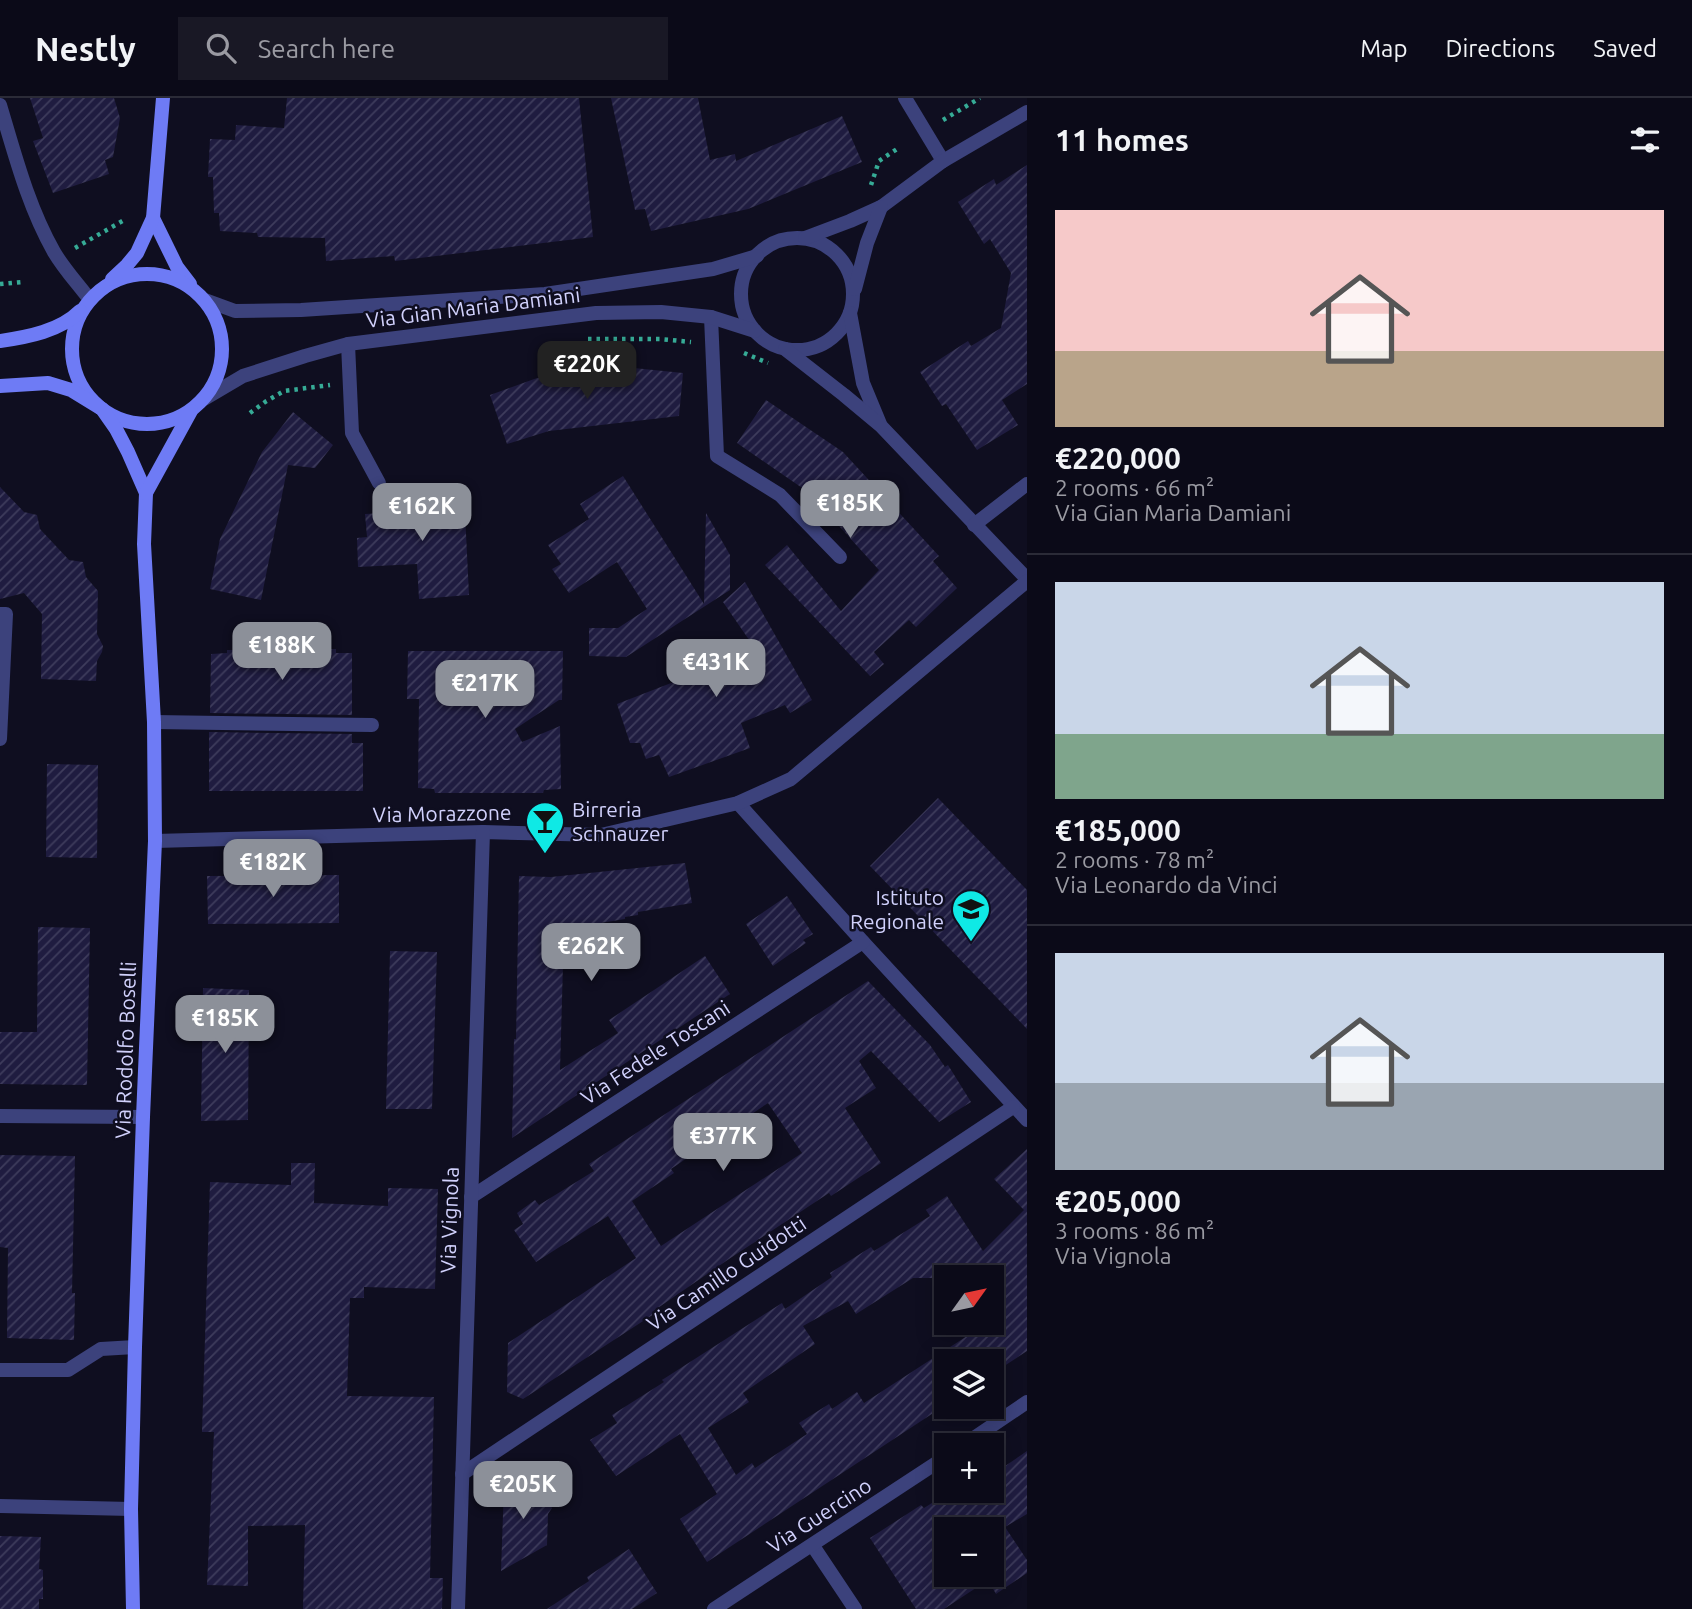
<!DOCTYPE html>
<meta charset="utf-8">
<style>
:root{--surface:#0b0a18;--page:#191825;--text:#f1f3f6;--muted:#9a9aa2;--line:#2b2b37;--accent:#8c9099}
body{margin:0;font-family:Ubuntu,sans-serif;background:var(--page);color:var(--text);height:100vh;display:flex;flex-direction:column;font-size:26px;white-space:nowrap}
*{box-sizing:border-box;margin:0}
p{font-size:23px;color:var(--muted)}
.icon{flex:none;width:38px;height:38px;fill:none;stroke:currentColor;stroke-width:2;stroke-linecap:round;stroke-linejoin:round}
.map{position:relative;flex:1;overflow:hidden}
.side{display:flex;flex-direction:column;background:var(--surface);width:665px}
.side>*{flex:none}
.needle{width:46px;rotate:57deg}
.buttons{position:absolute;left:934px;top:1167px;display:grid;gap:14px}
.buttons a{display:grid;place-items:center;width:70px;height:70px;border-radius:0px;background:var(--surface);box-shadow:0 4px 18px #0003,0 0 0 2px var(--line);font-size:35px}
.price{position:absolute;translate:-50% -60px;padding:0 16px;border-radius:14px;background:var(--accent);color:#fff;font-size:23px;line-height:46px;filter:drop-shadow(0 2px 4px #0008)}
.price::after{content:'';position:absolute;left:50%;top:42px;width:21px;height:16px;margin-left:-10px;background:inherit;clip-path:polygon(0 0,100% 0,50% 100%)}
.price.on{background:#222;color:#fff}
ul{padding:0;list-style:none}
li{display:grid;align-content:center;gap:14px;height:371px;padding:0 28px}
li+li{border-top:2px solid var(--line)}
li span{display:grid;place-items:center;height:217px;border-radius:0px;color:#555}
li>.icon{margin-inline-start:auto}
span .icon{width:126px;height:126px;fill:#fffc;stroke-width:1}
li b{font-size:30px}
h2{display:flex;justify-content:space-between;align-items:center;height:84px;padding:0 28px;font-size:30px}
header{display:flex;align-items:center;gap:42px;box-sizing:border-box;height:98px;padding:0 35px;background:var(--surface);border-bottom:2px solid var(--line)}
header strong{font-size:33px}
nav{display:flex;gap:38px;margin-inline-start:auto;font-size:24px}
.search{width:490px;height:63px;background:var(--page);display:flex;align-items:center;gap:18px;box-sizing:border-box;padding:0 24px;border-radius:0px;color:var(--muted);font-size:26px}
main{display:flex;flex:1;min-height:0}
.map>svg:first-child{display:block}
.building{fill:url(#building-hatch);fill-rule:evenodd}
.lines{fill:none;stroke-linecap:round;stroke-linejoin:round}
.path{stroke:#36ab96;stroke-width:4.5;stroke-dasharray:3.5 5;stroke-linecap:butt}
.street{stroke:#3c427c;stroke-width:14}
.secondary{stroke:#6e7bf5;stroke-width:14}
.labels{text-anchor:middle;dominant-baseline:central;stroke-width:5;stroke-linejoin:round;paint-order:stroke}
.street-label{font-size:21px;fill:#d1d1fc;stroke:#0f0e20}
.poi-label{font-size:21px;fill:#d1d1fc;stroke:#0f0e20;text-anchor:start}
</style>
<header>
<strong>Nestly</strong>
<div class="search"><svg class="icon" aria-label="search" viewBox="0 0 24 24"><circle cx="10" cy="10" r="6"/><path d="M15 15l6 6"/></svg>Search here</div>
<nav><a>Map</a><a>Directions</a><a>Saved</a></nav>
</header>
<main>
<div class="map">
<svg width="1027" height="1511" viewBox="0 0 1027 1511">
<defs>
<pattern id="building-hatch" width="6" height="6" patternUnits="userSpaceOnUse" patternTransform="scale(1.75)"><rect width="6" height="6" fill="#1f1c40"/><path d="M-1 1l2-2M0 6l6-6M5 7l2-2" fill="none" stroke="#3e3c5c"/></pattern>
</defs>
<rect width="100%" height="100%" fill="#0f0e20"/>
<g class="building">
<polygon points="30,0 114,0 120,20 113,59 105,62 109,76 53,95 33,43 43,40"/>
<polygon points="287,0 579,0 593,139 395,163 394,158 326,163 325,140 258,139 257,135 220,133 219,115 214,115 213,79 208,79 210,41 235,42 236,27 284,30"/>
<polygon points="611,0 698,0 710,62 735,56 736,63 842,18 862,64 748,111 651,133 645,111 635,112"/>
<polygon points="1027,67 1027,286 1002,302 1018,327 977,352 946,306 942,308 920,274 968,243 971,248 1001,230 1011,175 990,141 984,146 958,104 994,81 996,87"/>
<polygon points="634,270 683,275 679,318 549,333 507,346 490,297 537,280"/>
<polygon points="766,302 843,354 939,458 933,463 957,490 916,529 909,522 874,554 884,566 870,578 765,467 787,447 841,513 879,472 808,394 737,345"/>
<polygon points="293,314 333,347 315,370 288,367 261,502 210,491 220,441 262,354"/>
<polygon points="623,378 704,506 706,415 730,457 730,492 626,559 589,558 589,530 618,530 647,511 617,464 569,495 552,471 561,466 548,447 589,421 580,406"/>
<polygon points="0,389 24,414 37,417 40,431 69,462 83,464 86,479 98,493 97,536 103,548 102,554 97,563 96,583 41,581 42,516 24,495 0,501"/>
<polygon points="464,394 469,497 419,501 417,466 358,469 357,440 367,439 365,416 414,413 413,397"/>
<polygon points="745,484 812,602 790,615 785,607 741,625 750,650 669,679 659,657 646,661 640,645 630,645 617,606 756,552 723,504"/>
<polygon points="336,551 336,555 352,555 352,617 210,615 211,556 227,555 227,552"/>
<polygon points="408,553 563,553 562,602 559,602 515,631 522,644 560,628 561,691 544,692 543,695 435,695 434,691 418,690 419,601 407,601"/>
<polygon points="209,634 352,636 352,645 363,645 363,693 209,693"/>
<polygon points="47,666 98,667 97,760 46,759"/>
<polygon points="938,700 1027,792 1027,931 870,768"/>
<polygon points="685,765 692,805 638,814 638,817 625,819 625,821 564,831 560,972 618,935 609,922 705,858 730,896 512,1040 514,941 516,941 519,778 551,779"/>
<polygon points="339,777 339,825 208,826 207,778"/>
<polygon points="787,798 813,836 803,842 806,845 773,868 746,826"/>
<polygon points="38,829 90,830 87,987 0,986 0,934 37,934"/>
<polygon points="390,853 437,854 432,1011 386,1011"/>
<path d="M868,883L930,947L945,969L948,967L971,1004L939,1024L871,953L859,963L876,990L845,1010L881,1065L831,1098L829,1095L729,1161L652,1214L654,1216L523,1301L507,1294L508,1245L636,1160L608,1118L536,1164L514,1132L523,1126L517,1115L535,1102L539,1107L594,1073L589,1066ZM768,1005L802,1055L661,1148L632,1103L674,1075L671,1071Z"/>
<polygon points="203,890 249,892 248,1022 201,1023"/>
<path d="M1027,1051V1253L992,1276V1264H947V1306L707,1464L680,1421L717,1396L680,1336L616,1378L590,1342L617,1325L612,1317L664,1284L662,1282L782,1205L785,1211L832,1179L830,1175L871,1149L874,1153L930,1118L926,1112L947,1098L983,1153L1024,1112L994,1081ZM913,1180H992V1225H987L864,1305L857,1294L832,1311L829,1306L799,1325L807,1336L755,1370L752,1365L736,1377L708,1330L749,1304L743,1295L815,1246L803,1228L848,1203L856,1216Z"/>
<polygon points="0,1057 75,1058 72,1195 75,1195 74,1242 7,1240 8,1150 0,1149"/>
<polygon points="291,1065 315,1065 314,1105 388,1108 388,1090 438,1091 435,1191 364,1189 364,1200 350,1200 347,1298 434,1299 430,1480 443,1480 442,1511 303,1511 305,1427 248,1428 248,1488 207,1487 214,1334 202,1334 210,1084 291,1087"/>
<path d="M1027,1353V1416L1005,1429L1027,1462V1475L996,1496L988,1482L944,1511H916L870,1440L921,1407L924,1410L951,1393H992V1377ZM947,1432H992V1477H947Z"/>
<polygon points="527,1375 552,1410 548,1416 547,1447 501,1473 504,1389"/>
<polygon points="0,1438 41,1439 39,1471 43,1472 43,1501 39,1501 39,1511 0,1511"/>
<polygon points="629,1451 657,1495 632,1511 547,1511 589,1483 587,1479"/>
</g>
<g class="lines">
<g class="path">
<polyline points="943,22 980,0"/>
<polyline points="871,87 879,63 900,49"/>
<polyline points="75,150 126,121"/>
<polyline points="0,186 22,184"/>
<polyline points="588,241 660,241 691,244"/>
<polyline points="744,255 768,265"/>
<polyline points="250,315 265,304 284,293 330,287"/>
</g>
<g class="street">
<polyline points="905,0 943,63"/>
<path d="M0,7C15,57 28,108 54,154C64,171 78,186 90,202"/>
<circle cx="797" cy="196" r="56"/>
<polyline points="805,140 850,123 881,109 943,63 1027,14"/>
<polyline points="855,191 867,145 881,109"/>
<polyline points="205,202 235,213 301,212 545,196 713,171 757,158"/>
<polyline points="850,215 863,285 880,326"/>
<polyline points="711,219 717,358 780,397 840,459"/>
<polyline points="348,246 352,335 379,385"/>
<polyline points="785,251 844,297 880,327 1027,481"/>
<polyline points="204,301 243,278 305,258 348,246 596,215 661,214 711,219 755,233"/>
<polyline points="974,427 1027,386"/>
<polyline points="0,516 6,516 0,641"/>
<polyline points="154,624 372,627"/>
<polyline points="738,705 863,844 1027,1022"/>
<polyline points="155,743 483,734 601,737 738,705 791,681 1027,483"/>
<polyline points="0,1018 143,1019"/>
<polyline points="471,1099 863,844"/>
<polyline points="0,1272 68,1272 101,1251 135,1249"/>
<polyline points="962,1348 1027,1304"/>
<polyline points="462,1376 1013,1009"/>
<polyline points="0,1408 131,1411"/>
<polyline points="813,1448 855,1511"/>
<polyline points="458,1511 483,734"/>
<polyline points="714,1511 947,1358"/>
</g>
<g class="secondary">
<polyline points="153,120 177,169 190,186"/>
<circle cx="147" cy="251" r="75"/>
<polyline points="112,181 127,167 137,155 153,120 163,0"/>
<path d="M0,243C28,239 60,233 80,213"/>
<polyline points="0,288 48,285 71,292 102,311 116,331 128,354 146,395 144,446 154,624 155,743 143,1019 135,1249 131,1411 133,1511"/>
<polyline points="146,395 191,313"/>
</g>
</g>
<defs>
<symbol id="bar-pin" viewBox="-11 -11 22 30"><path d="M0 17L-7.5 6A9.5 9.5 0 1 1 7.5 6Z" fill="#0fe9e5" stroke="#0f0e20"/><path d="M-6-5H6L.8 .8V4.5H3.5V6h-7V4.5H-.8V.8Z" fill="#111"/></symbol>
<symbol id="school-pin" viewBox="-11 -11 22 30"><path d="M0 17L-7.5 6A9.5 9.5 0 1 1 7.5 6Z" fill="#0fe9e5" stroke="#0f0e20"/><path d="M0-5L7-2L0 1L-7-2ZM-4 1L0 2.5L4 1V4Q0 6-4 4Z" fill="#111"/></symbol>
</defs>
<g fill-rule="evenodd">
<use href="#bar-pin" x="523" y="701" width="44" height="60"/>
<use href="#school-pin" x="949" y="789" width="44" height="60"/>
</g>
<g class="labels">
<g class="street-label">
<text transform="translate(473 209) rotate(-7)">Via Gian Maria Damiani</text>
<text transform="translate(442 715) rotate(-1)">Via Morazzone</text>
<text transform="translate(125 952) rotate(-88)">Via Rodolfo Boselli</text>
<text transform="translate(655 954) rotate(-33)">Via Fedele Toscani</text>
<text transform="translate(449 1122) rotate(-88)">Via Vignola</text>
<text transform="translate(726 1175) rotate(-34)">Via Camillo Guidotti</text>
<text transform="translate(819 1417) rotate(-33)">Via Guercino</text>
</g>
<g class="poi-label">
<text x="572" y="711">Birreria<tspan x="572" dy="24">Schnauzer</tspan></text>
<text x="944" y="799" text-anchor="end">Istituto<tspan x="944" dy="24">Regionale</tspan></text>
</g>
</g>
</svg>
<div class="buttons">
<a><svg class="needle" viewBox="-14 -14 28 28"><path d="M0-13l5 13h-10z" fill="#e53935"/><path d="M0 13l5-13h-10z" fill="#9a9aa2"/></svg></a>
<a><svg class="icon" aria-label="layers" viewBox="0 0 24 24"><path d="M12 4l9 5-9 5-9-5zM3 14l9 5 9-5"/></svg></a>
<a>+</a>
<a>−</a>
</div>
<b class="price on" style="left:587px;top:303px">€220K</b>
<b class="price" style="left:850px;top:442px">€185K</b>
<b class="price" style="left:422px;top:445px">€162K</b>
<b class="price" style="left:282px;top:584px">€188K</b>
<b class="price" style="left:716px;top:601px">€431K</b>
<b class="price" style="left:485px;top:622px">€217K</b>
<b class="price" style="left:273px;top:801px">€182K</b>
<b class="price" style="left:591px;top:885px">€262K</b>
<b class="price" style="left:225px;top:957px">€185K</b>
<b class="price" style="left:723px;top:1075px">€377K</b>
<b class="price" style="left:523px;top:1423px">€205K</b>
</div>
<section class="side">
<h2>11 homes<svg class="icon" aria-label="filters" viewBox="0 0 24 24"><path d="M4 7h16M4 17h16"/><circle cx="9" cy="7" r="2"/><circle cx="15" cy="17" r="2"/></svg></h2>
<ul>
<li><span style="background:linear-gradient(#f6c9c9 65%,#b9a48a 0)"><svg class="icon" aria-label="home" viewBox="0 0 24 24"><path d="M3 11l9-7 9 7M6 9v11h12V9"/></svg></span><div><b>€220,000</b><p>2 rooms · 66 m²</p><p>Via Gian Maria Damiani</p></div></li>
<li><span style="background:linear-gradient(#c9d6e8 70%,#7fa58c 0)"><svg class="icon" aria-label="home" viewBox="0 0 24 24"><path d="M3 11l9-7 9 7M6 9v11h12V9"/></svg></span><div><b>€185,000</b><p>2 rooms · 78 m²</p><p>Via Leonardo da Vinci</p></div></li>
<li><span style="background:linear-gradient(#c9d6e8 60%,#9aa5b1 0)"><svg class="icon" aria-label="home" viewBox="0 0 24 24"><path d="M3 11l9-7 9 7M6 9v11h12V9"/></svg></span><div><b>€205,000</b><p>3 rooms · 86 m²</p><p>Via Vignola</p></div></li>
</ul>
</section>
</main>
